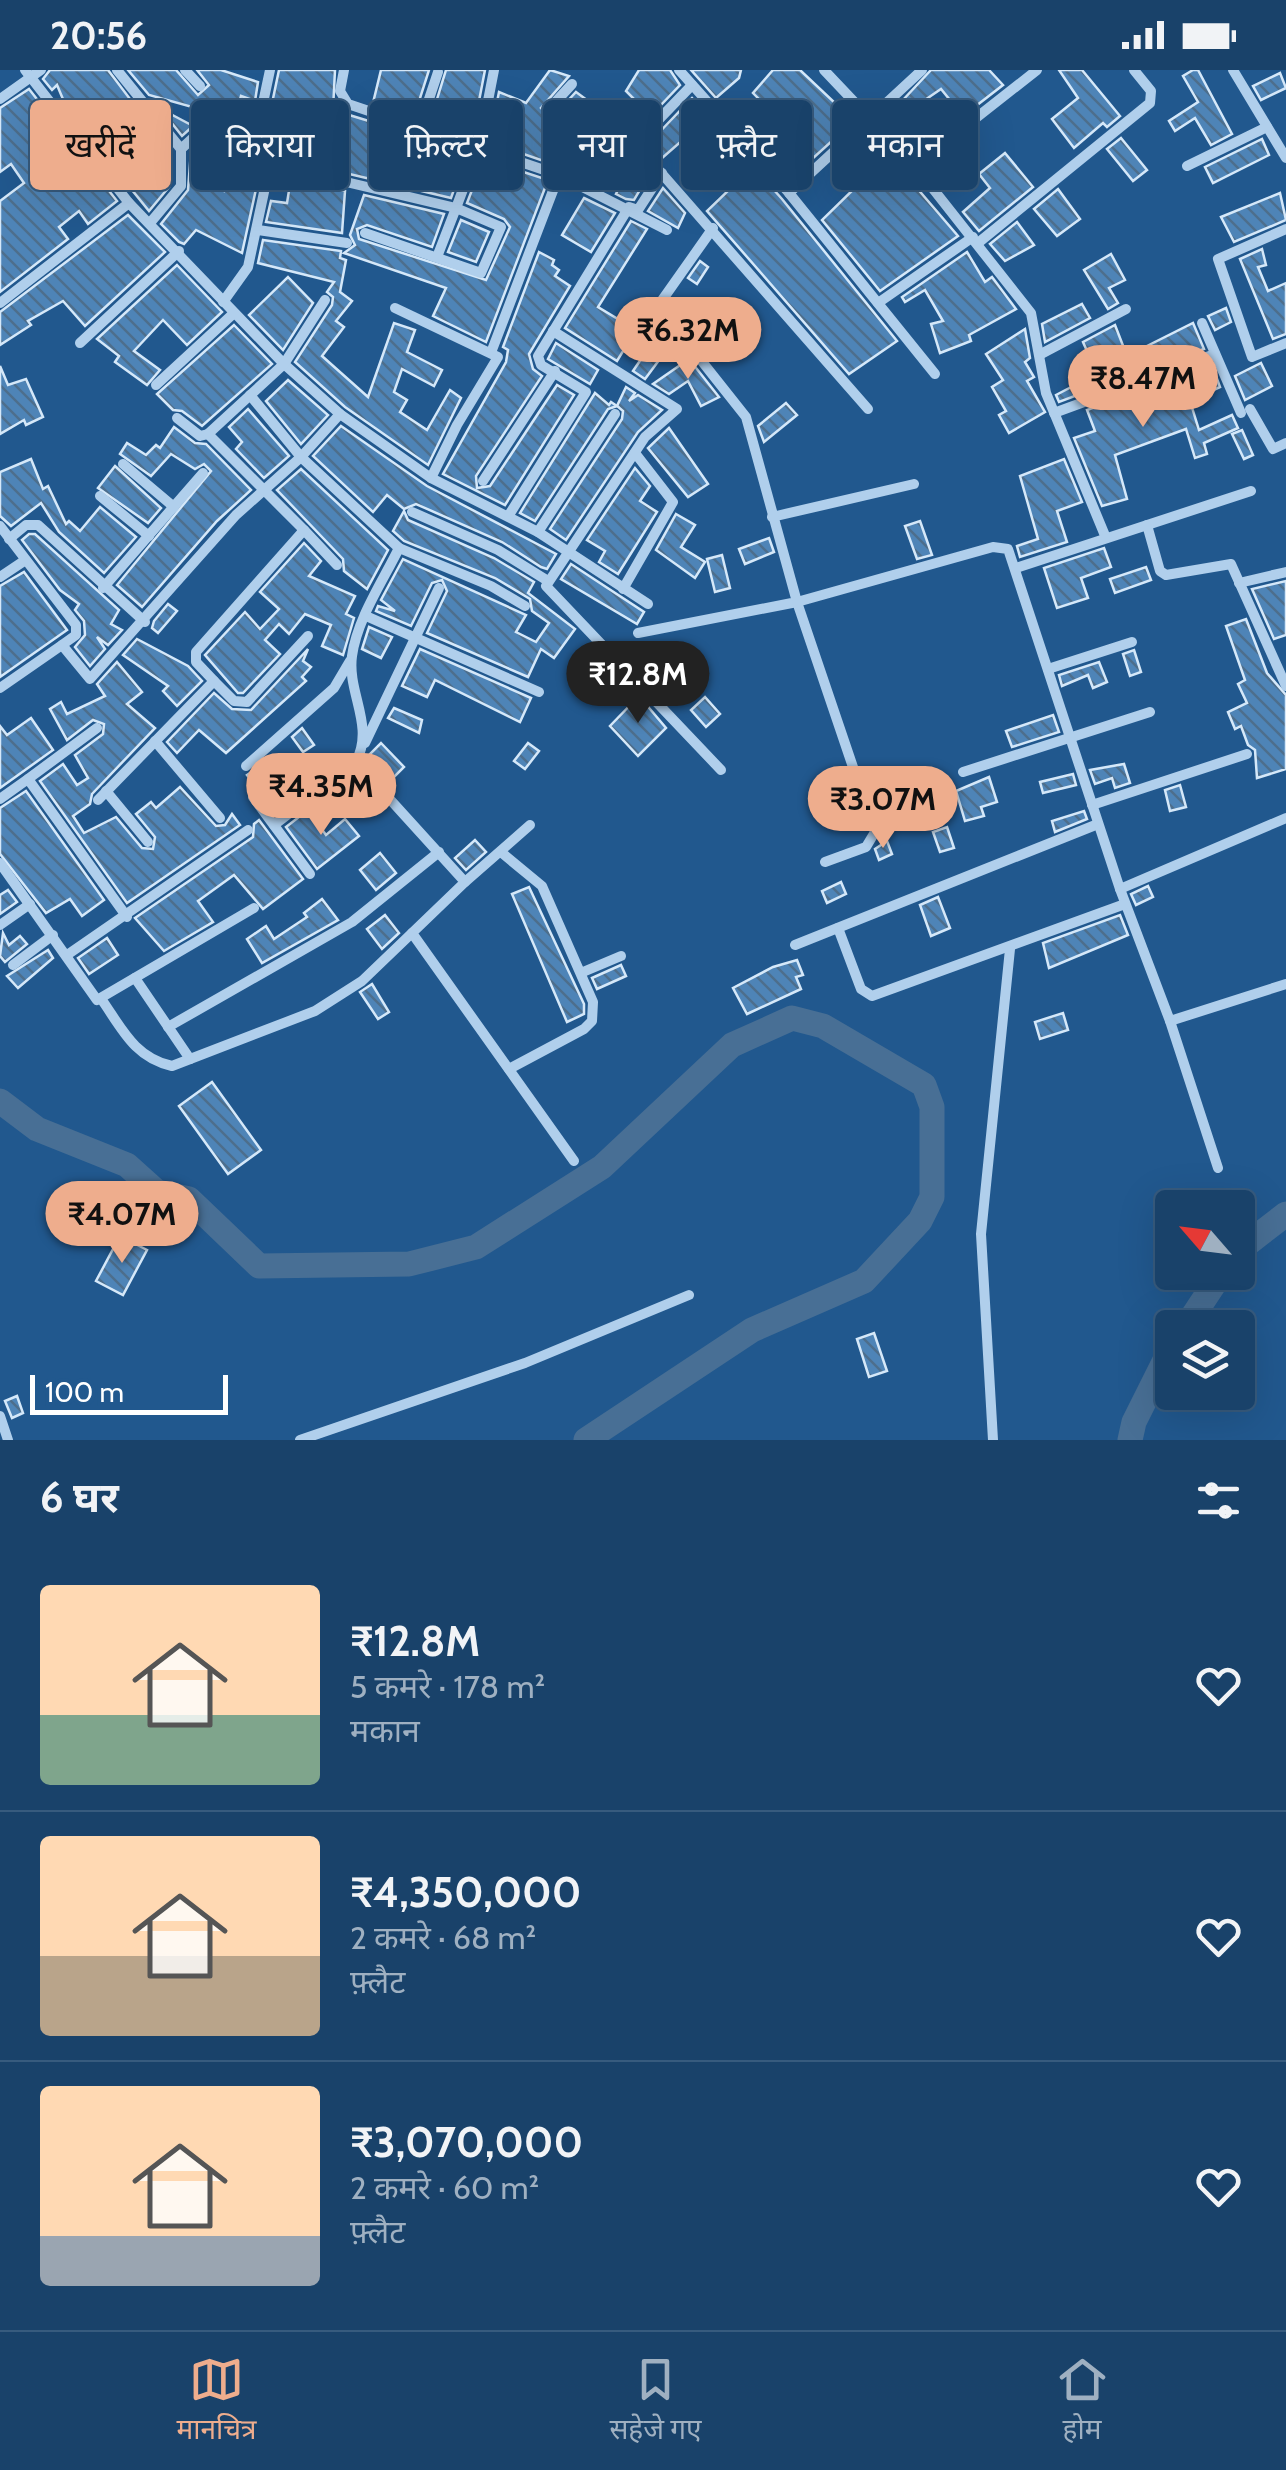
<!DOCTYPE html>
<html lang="hi">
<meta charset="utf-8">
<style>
:root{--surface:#19426a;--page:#264d72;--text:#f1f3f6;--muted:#9fb0c1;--line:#375b7e;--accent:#eead8d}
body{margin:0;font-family:Cabin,"Noto Sans Devanagari",sans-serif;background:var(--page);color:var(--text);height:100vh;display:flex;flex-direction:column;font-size:38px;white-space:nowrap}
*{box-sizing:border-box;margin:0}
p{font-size:32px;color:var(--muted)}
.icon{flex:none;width:55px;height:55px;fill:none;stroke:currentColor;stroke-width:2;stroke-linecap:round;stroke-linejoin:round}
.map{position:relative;height:1370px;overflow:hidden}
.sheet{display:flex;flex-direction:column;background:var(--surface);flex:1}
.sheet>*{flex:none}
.banner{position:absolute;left:30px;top:30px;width:1228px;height:90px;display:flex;gap:20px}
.needle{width:65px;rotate:298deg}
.tools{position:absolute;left:1155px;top:1120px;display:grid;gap:20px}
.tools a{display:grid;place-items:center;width:100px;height:100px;border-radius:10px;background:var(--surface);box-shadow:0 10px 40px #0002,0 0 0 2px var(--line);font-size:50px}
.scale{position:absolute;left:30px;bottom:25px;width:198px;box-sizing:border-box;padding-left:10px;border:5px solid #fff;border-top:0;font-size:28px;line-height:35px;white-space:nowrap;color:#fff;-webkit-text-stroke:8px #21588e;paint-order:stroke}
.price{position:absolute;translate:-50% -85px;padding:0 22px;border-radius:35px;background:var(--accent);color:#111;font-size:32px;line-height:65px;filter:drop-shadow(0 2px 5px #0008)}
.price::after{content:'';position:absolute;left:50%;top:60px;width:30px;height:22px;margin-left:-15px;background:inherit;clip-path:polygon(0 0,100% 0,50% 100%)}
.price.current{background:#222;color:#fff}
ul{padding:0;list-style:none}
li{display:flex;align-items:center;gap:30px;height:250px;padding:0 40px}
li+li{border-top:2px solid var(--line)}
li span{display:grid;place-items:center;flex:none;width:280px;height:200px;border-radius:10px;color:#555}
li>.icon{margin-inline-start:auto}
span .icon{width:120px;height:120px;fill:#fffc;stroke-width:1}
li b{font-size:42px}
h2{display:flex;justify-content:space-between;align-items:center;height:120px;padding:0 40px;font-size:42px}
.pill{padding:0 35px;border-radius:10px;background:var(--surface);box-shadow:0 10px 40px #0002,0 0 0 2px var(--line);font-size:35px;line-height:90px}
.pill.current{background:var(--accent);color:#111}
.status{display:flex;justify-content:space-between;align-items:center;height:70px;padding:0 50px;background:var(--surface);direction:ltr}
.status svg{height:28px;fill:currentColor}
.tabs{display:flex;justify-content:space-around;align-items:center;height:140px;border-top:2px solid var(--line);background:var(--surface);font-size:28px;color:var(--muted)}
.tabs a{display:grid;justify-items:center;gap:5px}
.tabs .current{color:var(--accent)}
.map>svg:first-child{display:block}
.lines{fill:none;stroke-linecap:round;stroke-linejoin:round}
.river{stroke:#486f95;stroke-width:25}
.building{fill:url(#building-back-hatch);stroke:#d5e8f9;stroke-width:2.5;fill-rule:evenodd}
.minor{stroke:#b0cfec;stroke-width:10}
</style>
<div class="status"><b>20:56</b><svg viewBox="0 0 49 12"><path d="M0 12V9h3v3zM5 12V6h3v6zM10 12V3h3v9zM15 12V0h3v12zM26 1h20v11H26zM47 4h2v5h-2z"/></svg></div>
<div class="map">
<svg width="1286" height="1370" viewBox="0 0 1286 1370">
<defs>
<pattern id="building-back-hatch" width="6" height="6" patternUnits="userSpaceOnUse" patternTransform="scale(2.5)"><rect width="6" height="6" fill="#4e84b7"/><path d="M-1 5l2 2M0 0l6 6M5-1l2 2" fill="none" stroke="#4d6e8c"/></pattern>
</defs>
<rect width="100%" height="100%" fill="#21588e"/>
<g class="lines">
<g class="river">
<polyline points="0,1031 37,1059 127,1095 157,1122 189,1129 259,1196 409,1194 476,1177 602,1097 732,975 792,948 823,956 924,1015 932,1037 932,1127 920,1151 864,1211 752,1260 586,1370"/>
<polyline points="1238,1181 1286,1144"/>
<polyline points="1185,1258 1222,1202"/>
<polyline points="1130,1370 1134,1352 1172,1276"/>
</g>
</g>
<g class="building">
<polygon points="50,0 108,0 152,58 134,75 150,87 169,117 149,141 68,41 57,15 52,20 43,9"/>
<polygon points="128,0 176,0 198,25 209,15 197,0 221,0 258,12 255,31 241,26 235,49 149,25"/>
<polygon points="279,0 335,0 333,40 408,63 393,94 435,108 446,76 467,83 451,128 307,94 307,61 286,53 281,67 266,62"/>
<polygon points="381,0 429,0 414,47 373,33"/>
<polygon points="446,0 485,0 472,67 430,52"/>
<polygon points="550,0 569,6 541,38 554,51 545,70 567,77 558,96 489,72 499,22 526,33"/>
<polygon points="639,0 670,0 680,15 637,60 633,77 603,59 611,45 618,50 636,31 626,21"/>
<polygon points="691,0 741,0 739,8 716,28"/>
<polygon points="773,0 800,0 854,51 789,110 772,91 796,67 753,23"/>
<polygon points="931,0 989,0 1003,15 963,46 941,19 922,32 945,61 917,83 895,52 910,41 902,31"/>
<polygon points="1059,0 1082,0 1120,46 1107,57 1103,53 1074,78 1052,49 1078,28"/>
<polygon points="1193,0 1198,0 1232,64 1211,75 1195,48 1175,61 1169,51 1198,32 1183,6"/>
<polygon points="1280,3 1286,18 1261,30 1253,16"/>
<polygon points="29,19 117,131 88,154 79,141 59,157 68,169 0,222 0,131 24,113 11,94 0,102 0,38"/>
<polygon points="576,22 595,36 584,50 563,36"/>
<polygon points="692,28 782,129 897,271 849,304 707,141 730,119 686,67 661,89 651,78 652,70"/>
<polygon points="159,37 163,40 193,56 182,66"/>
<polygon points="592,57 610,66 603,80 589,70"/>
<polygon points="868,61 958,166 880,221 822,150 858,115 835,92"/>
<path d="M209,65L237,79L239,73L264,80L252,109L258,110L242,183L196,160L184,174L179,172L161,154L188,120L191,81ZM215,93L233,101L224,121L206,110Z"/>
<polygon points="1121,68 1147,100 1133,111 1107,79"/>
<polygon points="1262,69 1269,85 1213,113 1205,97"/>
<polygon points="584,82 599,87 594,98 584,93 578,105 574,103"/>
<polygon points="1005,83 1033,117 979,161 963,142 990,118 979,104"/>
<polygon points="635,87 650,103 634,130 626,129 616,124"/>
<polygon points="484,89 548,110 486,272 433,246 446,218 344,183 355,175 350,165 364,125 444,144 432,177 367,155 357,159 359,169 486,210 510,157 504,149 467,133"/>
<polygon points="291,108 345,121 342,163 266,152 271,131 287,133"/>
<polygon points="663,118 685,143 678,158 648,141"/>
<polygon points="1058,119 1080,149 1057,166 1034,139"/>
<polygon points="1280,123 1286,150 1234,172 1221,147"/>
<polygon points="584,128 615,143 591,182 562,165"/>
<polygon points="128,145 165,182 85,256 63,231 28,251 31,255 0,275 0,242"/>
<polygon points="461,150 489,162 476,192 448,182"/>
<polygon points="631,151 647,159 598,237 636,260 617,291 565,258"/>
<polygon points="1017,152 1034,175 1005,191 990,174"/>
<polygon points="263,170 341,181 340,188 346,190 340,222 352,231 336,251 344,257 322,286 368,327 394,253 415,260 407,282 442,300 434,316 402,299 394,322 407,330 400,342 427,360 450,320 461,328 428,395 345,337 295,292 332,235 333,227 327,222 334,212 258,193"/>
<polygon points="1262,179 1266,195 1258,197 1268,221 1286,213 1286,264 1273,269 1240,189"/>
<polygon points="539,182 554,190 552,195 559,200 555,206 570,216 529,284 533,299 542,306 476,406 477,418 490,416 557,315 574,325 505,435 443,404 506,292 508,280 503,277"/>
<polygon points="967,182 985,212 992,207 1016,239 969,265 971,271 940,283 931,254 943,251 925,220 905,232 902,227"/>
<polygon points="1111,184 1125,210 1109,218 1118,233 1108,239 1084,200"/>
<polygon points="700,191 708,197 697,214 688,208"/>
<polygon points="177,195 222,242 187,275 163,250 134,281 160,300 147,315 115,292 119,286 97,269"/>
<polygon points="288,207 313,233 283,280 249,245"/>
<polygon points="1082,234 1090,248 1045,272 1042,254"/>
<polygon points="1226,238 1231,252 1215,260 1208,246"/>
<polygon points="1193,253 1204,279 1108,314 1101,297 1095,299 1083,272 1115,255 1127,286"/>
<polygon points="234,255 272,294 202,356 182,341 173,340 157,324"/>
<polygon points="663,257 674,270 645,309 633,301"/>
<polygon points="1025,259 1030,288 1025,292 1034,307 1027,311 1045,342 1009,363 999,345 1006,341 992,317 1003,310 986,284"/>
<polygon points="556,273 598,300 590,314 548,289"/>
<polygon points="689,289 719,327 701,336 688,311 669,324 653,314"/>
<polygon points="1261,293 1272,316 1245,330 1235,306"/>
<polygon points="0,296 8,315 26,309 43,347 26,355 24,350 0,364"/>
<polygon points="1216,306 1220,317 1190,331 1199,360 1232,345 1238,358 1204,373 1207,384 1195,388 1186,359 1115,385 1127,429 1102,436 1074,368 1095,361 1087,340 1177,307 1182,321"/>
<polygon points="288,310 328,345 301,374 266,331"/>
<polygon points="1083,311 1088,321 1059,332 1056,325"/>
<polygon points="626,317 635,323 629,331 638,325 662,340 638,362 566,470 550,459 622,349 623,341 617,336"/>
<polygon points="595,323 609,335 611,332 617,336 608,339 535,451 520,443"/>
<polygon points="786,333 797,345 764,372 758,356"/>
<polygon points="248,339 289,386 264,408 236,379 242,372 229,357"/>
<polygon points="341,356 427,416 556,484 547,499 541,497 502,472 416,434 404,439 387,425 373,442 313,386"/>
<polygon points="174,357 195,373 206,374 251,420 217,451 142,537 117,515 211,401 204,394 195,399 171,384 151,406 120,384 127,373 146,385 156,375 160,378"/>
<polygon points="669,358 708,414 688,427 648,378"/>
<polygon points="1242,360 1253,385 1244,389 1232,364"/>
<polygon points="31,389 43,419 48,416 66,454 69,451 80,461 100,437 136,467 104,503 59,462 41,433 11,456 0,446 0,402"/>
<polygon points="1064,389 1082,432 1057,441 1067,472 1020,487 1017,476 1038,469 1020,406"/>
<polygon points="115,396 161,438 148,453 98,418"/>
<polygon points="635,398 650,416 640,431 657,442 618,504 599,492 605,481 587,470"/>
<polygon points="301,399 388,480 367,519 344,501 343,489 277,420"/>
<polygon points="404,441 408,450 494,488 534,512 528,523 575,559 554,588 541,579 528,607 427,563 447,521 442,510 432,513 411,556 376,541 378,536 395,541 381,530 403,489 526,545 516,562 536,572 549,553 532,541 530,529 495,508 404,471 393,461"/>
<polygon points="676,444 695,455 681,477 705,492 695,508 656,480"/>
<polygon points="920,451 932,485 917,489 905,456"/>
<polygon points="29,464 35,464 119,540 111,554 122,560 108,575 97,567 105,579 90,596 75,577 85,565 84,551 75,540 79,534 60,520 22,470"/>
<polygon points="769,468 774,482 745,494 739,479"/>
<polygon points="304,473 321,491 309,506 355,526 346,544 354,548 343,585 322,576 331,555 305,544 289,564 279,554 265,570 280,584 243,623 238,623 205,585 245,542 260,559 279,539 260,522"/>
<polygon points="1104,478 1111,497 1081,508 1088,528 1057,538 1044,498"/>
<polygon points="722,485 730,518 715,522 707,489"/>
<polygon points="571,494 644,542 637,554 561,509"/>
<polygon points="1146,497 1151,510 1115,523 1110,509"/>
<polygon points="24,502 67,560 0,607 0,516"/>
<polygon points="1286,511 1286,565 1274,569 1252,519"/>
<polygon points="168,534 177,541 158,563 152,558 154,551"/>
<polygon points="1246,549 1267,603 1286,625 1286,699 1257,708 1255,680 1248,675 1241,656 1235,659 1228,642 1247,633 1238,614 1245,610 1226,556"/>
<polygon points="369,557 392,567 381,588 362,579"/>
<polygon points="137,569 188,596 202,611 177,636 163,621 168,616 123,585"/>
<polygon points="308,579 303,591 311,597 302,607 306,611 226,683 199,660 177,683 167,672 214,623 232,639 251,640"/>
<polygon points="420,579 531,628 520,652 435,610 427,627 402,616"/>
<polygon points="1134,580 1141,602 1130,606 1123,584"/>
<polygon points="117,592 142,622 127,634 155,658 92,724 90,734 73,746 84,763 116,747 142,778 153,779 155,767 136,744 151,732 156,738 180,717 216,756 225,755 232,744 240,755 127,833 40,711 63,694 77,715 88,708 75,685 103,664 104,654 93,650 67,670 50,639 61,632 67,644 105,626 97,614"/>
<polygon points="1099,592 1107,612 1093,618 1088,605 1062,616 1059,605"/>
<polygon points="639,626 666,658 638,686 610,656"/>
<polygon points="705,627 720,644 706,657 691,640"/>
<polygon points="394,638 422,650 419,663 388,648"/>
<polygon points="1053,645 1059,662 1012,677 1006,661"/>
<polygon points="31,648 53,680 0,718 0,656 7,665"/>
<polygon points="302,658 314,675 303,682 292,667"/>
<polygon points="381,673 404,697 392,709 369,685"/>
<polygon points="528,673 539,681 525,699 514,691"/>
<polygon points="263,694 282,722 277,725 285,736 276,743 247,705"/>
<polygon points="1124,694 1130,713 1115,718 1112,708 1095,714 1090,700"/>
<polygon points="1073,704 1076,715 1043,723 1040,712"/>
<polygon points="989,707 997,732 981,737 984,746 965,751 956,721"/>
<polygon points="1180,715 1186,737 1170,741 1165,720"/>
<polygon points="365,716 374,729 363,738 353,725"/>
<polygon points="26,721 104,830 82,846 70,829 46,843 0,784 0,738"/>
<polygon points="308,740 326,765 345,749 359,766 317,799 286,757"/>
<polygon points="1084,741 1087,749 1055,762 1052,751"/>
<polygon points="259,750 303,809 263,839 234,805 198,831 213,852 164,881 135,848 253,767 254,754"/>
<polygon points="947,757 954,778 940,782 933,762"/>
<polygon points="475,770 486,782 466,800 455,788"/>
<polygon points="887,771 892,784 879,790 875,779"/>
<polygon points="380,783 396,803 376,820 360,800"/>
<polygon points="841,812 846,824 827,833 822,821"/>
<polygon points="1148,816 1153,827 1136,835 1131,824"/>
<polygon points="529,817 584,934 584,944 567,952 512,824"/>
<polygon points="8,820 17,832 0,844 0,825"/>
<polygon points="938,827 950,858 931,866 920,835"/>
<polygon points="322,829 338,850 262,893 247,869 266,856 274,869 307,847 304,843"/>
<polygon points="385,845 399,863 382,879 367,859"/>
<polygon points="1120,845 1128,865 1049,898 1043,873"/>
<polygon points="3,863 9,875 20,866 27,874 5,892 0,886"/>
<polygon points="107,868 118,885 89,904 78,888"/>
<polygon points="48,880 53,888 18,918 7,906"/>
<polygon points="797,890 803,905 796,907 801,919 747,944 733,918 773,897"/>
<polygon points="621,895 626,906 597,919 592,908"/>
<polygon points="372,914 389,942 378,949 360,922"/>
<polygon points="1063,943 1068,960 1040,969 1035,952"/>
<polygon points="212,1012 261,1080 228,1104 179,1036"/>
<polygon points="120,1166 147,1180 123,1225 96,1211"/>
<polygon points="874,1263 887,1301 869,1307 857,1269"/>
<polygon points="17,1326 23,1343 12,1348 5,1331"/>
</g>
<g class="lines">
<g class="minor">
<polyline points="25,0 129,133 284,294 340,344 431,408 538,462 648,534"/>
<polyline points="117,0 181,79 207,55 278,75 270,94 248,197 223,232"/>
<polyline points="185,0 200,16"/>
<polyline points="344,0 340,21 348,34 559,105 667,160"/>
<polyline points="679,0 789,123 935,304"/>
<polyline points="824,0 915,96 1037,0"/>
<polyline points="1233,0 1286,88"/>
<polyline points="692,15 643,66 642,81 868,339"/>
<polyline points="0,29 41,0"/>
<polyline points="420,56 438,2"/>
<polyline points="256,66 270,0"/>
<polyline points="270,94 456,138 479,77 494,0"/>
<polyline points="915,96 1031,243 1046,323 1106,468"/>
<polyline points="1187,96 1267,57"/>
<polyline points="563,107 584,60 550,38 572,14"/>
<polyline points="789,123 922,0"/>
<polyline points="150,153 181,116 181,79"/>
<polyline points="1286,159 1218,189 1252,287 1286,273"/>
<polyline points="258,160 347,173"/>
<polyline points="365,163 481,203 501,157 456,138 437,187"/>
<polyline points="978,173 1150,33 1151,21 1134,0"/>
<polyline points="0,233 129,133"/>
<polyline points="878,233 973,167"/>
<polyline points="395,238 498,287 457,355 431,408"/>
<polyline points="1202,253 1241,343"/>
<polyline points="553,261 677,339 645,367 546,516 721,700"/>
<polyline points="80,273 179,181"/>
<polyline points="492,280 559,105"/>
<polyline points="1041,284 1126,239"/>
<polyline points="156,315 234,243"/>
<path d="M250,325L301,387L399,478C383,511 357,549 352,586C347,623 375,655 356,692L274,755"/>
<polyline points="1250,339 1273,379 1286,373"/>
<polyline points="1054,343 1215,284"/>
<polyline points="177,348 200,366 208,364"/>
<polyline points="123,394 174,437"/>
<polyline points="483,411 555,301"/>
<polyline points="100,426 149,466"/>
<polyline points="412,442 498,480 548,511"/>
<polyline points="509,445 586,322 541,295 538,286 629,137 638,140 662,103"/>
<polyline points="772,447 914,414"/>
<polyline points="1147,455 1160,501 1166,505 1231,494 1286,616"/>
<polyline points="0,456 76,555 76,565 62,575 90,609 236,445 301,387 340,344"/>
<polyline points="304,460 337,495"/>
<polyline points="538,462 615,344"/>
<polyline points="9,469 26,455 38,455 145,552"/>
<polyline points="399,478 491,516 525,536"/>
<polyline points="1016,498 1251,421"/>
<polyline points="0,507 24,491"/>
<polyline points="1239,513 1286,502"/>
<polyline points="103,518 203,403"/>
<polyline points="623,519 673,432 635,383"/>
<polyline points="366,546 539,622"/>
<polyline points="638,563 797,532 746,347 658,236 713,158"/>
<polyline points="1048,599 1132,572"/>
<polyline points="214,611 234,631 247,632 308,566"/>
<polyline points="0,618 62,575"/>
<polyline points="155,671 220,748"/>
<polyline points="365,673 439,518"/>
<polyline points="356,692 465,812 412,863 574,1091"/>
<polyline points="246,696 334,618 350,591"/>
<polyline points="963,702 1150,642"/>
<polyline points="28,709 97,658"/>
<polyline points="106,721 148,772"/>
<polyline points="253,727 310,804"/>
<polyline points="0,729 28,709 127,847"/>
<polyline points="98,730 214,611 196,592 196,582 304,460 208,364 284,294 325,230"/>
<polyline points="1092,735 1247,684"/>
<polyline points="502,783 542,816 593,932 592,951 584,959 509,999"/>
<polyline points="825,792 866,777 875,762 797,532 993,477 1008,479 1120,819 1170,951 1218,1098"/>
<polyline points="0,793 97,930 254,838"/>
<polyline points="465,812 530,755"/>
<polyline points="1120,819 1286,748"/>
<polyline points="0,855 30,834"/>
<polyline points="838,858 861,919 872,926 1125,834"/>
<polyline points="795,875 1098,754"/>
<polyline points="67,885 248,760"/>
<polyline points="13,895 53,865"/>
<polyline points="583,902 621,886"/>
<polyline points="135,908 190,989"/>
<path d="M102,930C122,959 135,988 172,996L315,941L362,911L412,863"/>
<polyline points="1170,951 1286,914"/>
<polyline points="168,957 352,852 439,782"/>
<polyline points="0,1346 8,1370"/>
<polyline points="300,1370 525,1293 689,1225"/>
<polyline points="993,1370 981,1164 1010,879"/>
</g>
</g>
</svg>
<div class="tools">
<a><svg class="needle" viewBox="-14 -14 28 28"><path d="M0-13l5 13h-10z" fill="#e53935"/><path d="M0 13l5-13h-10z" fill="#9fb0c1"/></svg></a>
<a><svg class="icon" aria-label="layers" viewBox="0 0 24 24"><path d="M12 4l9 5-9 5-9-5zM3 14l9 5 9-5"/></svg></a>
</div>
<div class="scale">100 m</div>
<b class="price" style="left:688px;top:312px">₹6.32M</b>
<b class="price" style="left:1143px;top:360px">₹8.47M</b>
<b class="price current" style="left:638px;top:656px">₹12.8M</b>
<b class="price" style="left:321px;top:768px">₹4.35M</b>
<b class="price" style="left:883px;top:781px">₹3.07M</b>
<b class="price" style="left:122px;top:1196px">₹4.07M</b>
<div class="banner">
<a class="pill current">खरीदें</a>
<a class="pill">किराया</a>
<a class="pill">फ़िल्टर</a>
<a class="pill">नया</a>
<a class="pill">फ़्लैट</a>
<a class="pill">मकान</a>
</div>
</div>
<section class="sheet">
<h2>6 घर<svg class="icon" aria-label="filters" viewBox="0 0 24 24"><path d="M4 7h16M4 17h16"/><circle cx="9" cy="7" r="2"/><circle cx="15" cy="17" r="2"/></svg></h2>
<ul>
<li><span style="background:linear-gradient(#ffd9b3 65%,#7fa58c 0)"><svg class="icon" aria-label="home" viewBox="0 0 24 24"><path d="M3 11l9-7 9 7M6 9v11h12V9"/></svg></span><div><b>₹12.8M</b><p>5 कमरे · 178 m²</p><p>मकान</p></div><svg class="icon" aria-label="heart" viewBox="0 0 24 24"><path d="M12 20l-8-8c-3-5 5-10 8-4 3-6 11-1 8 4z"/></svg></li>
<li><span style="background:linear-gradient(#ffd9b3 60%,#b9a48a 0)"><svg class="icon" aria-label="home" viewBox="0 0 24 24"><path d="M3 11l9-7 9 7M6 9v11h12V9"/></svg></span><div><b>₹4,350,000</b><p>2 कमरे · 68 m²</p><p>फ़्लैट</p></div><svg class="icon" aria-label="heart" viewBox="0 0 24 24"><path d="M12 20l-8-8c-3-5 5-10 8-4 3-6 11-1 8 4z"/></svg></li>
<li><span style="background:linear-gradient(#ffd9b3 75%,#9aa5b1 0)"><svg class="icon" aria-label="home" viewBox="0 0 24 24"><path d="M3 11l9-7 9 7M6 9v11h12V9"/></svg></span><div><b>₹3,070,000</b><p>2 कमरे · 60 m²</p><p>फ़्लैट</p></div><svg class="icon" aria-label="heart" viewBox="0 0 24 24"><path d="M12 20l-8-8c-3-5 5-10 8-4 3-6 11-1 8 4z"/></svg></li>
</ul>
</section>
<nav class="tabs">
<a class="current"><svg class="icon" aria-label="map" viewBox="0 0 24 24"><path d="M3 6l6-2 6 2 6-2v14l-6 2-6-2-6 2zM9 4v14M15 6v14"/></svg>मानचित्र</a>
<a><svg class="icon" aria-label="saved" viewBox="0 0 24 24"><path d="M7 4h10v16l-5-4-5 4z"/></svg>सहेजे गए</a>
<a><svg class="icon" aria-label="home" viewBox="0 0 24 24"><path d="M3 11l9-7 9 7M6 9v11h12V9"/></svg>होम</a>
</nav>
